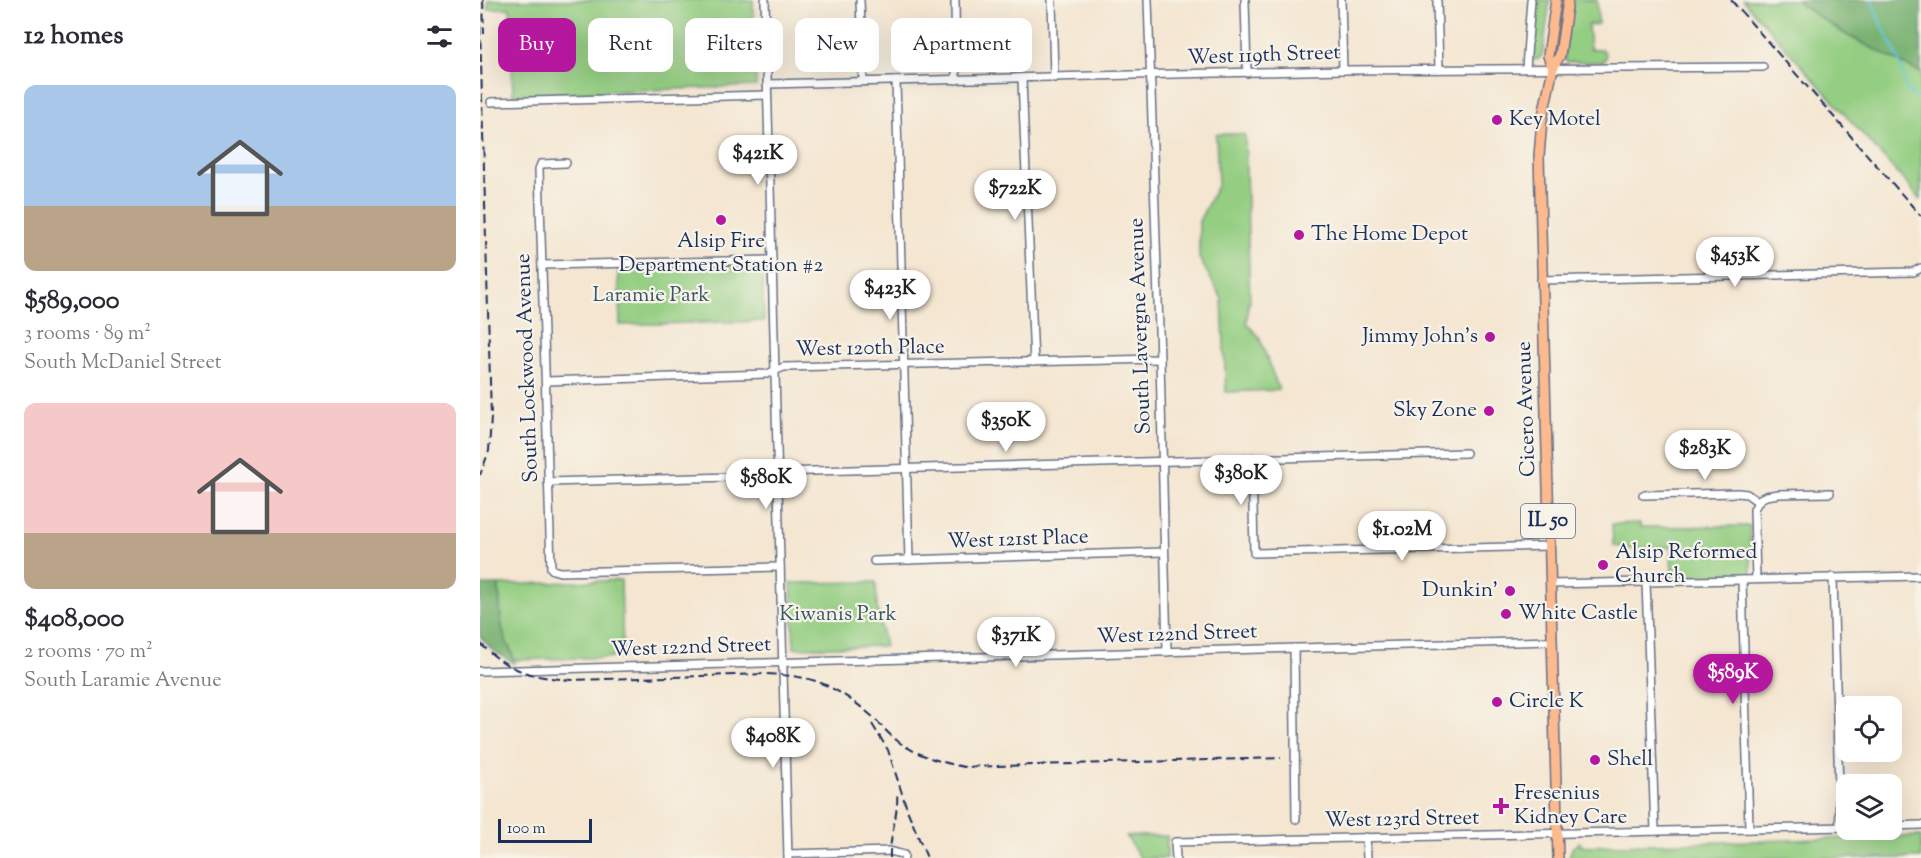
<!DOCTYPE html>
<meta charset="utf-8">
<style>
:root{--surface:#fff;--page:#f7f7f7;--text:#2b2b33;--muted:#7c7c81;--accent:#b5179e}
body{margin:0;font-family:"Sorts Mill Goudy",serif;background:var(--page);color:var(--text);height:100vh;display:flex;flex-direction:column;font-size:22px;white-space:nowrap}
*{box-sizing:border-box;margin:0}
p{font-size:20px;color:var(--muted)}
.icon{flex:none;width:33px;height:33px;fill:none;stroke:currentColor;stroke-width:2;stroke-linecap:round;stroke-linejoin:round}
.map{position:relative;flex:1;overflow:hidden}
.sheet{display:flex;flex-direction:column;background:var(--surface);width:480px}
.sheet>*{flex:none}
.banner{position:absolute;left:18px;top:18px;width:570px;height:54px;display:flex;gap:12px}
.buttons{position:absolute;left:1356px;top:696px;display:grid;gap:12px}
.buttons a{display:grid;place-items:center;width:66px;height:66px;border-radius:12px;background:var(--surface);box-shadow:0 6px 24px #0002;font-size:30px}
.scale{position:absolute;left:18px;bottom:15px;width:94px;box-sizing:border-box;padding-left:6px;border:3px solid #1b2f5e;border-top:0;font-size:16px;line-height:21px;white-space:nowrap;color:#1b2f5e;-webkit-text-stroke:4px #f7f3e8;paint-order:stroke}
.price{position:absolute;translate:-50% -51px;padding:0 14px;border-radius:21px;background:#fff;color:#222;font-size:20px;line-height:39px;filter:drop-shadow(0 2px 3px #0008)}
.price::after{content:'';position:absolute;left:50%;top:36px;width:18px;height:14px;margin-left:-9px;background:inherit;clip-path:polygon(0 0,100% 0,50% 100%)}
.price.selected{background:var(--accent);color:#fff}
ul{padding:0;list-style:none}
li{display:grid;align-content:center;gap:12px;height:318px;padding:0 24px}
li span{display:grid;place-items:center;height:186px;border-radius:12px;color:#555}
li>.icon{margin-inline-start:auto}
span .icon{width:108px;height:108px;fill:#fffc;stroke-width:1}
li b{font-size:26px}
h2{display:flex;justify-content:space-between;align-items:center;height:72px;padding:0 24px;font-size:26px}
.pill{padding:0 21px;border-radius:12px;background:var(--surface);box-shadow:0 6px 24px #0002;font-size:21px;line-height:54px}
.pill.selected{background:var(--accent);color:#fff}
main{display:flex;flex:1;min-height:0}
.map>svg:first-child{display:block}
.green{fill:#94ce82;stroke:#587e70;stroke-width:1.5}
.forest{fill:#77b170;stroke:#497067;stroke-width:1.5}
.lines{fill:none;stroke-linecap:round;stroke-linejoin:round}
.stream{stroke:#5ec7db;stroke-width:2}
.minor-casing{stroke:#676f86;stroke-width:10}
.major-casing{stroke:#676f86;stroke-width:12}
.minor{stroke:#fff;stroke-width:7}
.major{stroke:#fcba8e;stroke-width:9}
.rail{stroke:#1b2f5e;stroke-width:2;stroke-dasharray:9 4.5;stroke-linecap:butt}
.poi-dot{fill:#b5179e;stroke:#f7f3e8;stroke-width:2}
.labels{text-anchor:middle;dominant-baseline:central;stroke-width:4.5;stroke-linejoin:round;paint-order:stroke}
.shield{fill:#f7f3e8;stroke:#5d6a87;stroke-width:1.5}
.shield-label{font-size:20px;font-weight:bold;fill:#1b2f5e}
.street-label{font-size:21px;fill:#1b2f5e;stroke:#f7f3e8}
.poi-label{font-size:21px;fill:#1b2f5e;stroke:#f7f3e8;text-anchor:start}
.park-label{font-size:21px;fill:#395767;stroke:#f7f3e8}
</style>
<main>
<section class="sheet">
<h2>12 homes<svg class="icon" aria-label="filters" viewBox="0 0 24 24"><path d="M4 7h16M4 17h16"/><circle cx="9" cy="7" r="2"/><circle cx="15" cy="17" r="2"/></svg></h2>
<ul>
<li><span style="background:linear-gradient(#a9c7e8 65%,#b9a48a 0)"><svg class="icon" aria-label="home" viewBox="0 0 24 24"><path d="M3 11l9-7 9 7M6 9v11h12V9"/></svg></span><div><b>$589,000</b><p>3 rooms · 89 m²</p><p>South McDaniel Street</p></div></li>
<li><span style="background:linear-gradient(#f6c9c9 70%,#b9a48a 0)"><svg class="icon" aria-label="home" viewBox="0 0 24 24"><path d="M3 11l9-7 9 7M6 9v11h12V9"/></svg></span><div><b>$408,000</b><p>2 rooms · 70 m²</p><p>South Laramie Avenue</p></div></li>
</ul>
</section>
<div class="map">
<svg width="1441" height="858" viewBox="0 0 1441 858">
<rect width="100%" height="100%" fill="#f7f3e8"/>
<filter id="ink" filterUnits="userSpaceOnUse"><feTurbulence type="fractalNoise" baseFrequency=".0167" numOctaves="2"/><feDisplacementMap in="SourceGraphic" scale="12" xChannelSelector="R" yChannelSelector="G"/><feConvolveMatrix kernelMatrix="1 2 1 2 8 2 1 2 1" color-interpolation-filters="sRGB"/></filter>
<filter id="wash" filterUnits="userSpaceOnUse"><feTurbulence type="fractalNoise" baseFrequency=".008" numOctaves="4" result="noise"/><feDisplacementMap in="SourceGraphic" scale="24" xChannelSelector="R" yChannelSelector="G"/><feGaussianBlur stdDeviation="1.35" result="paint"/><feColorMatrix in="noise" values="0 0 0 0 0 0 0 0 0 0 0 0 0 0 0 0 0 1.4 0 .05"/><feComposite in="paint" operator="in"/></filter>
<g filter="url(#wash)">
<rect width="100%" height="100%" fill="#f4e6d1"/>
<g class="green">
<polygon points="8,0 273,0 276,86 33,95 30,8 8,9"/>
<polygon points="1053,0 1070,0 1063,53 1061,57 1056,60 1050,56 1053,24"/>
<path d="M1092,0H1117L1118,24L1108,25L1110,49H1122C1127,54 1127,57 1123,62H1087L1084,58Z"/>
<polygon points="1263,0 1318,0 1321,5 1365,34 1441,73 1441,200"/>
<polygon points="736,134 760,134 765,135 770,303 768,304 767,324 779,337 799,390 746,392 742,299 719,258 719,221 738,184"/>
<polygon points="282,265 284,321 140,325 138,269"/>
<polygon points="1160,523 1160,527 1270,526 1271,575 1192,577 1191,547 1148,549 1133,545 1132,524"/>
<path d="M141,580L143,657L34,660C33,651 28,646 25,638C19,621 20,602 19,585Z"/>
<polygon points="396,582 397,607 405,646 314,648 311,583"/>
<polygon points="646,836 687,836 687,858 660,858"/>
<polygon points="1441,836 1441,858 1089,858 1092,848 1100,842 1101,846"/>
</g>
<g class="forest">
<polygon points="1318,0 1441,0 1441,73 1365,34 1321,5"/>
<path d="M0,585H19C20,602 19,621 25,637C28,648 33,652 35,664L12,650L0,636Z"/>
</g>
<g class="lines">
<polyline class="stream" points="1392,0 1398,17 1419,60 1427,90 1432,95 1441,99"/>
</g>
</g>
<g filter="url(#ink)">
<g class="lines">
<defs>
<g id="minor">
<polyline points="285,0 308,858"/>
<polyline points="380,0 383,81"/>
<polyline points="475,0 476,80"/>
<polyline points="572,0 574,78"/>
<polyline points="668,0 680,359 687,652"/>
<polyline points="765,0 767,73"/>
<polyline points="861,0 863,70"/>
<polyline points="957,0 959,69"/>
<polyline points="1046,68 1051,0"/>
<polyline points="542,79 554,362"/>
<polyline points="416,81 429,560"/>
<polyline points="287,84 863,70 1283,67"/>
<polyline points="11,102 287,95"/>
<polyline points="86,163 61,164 59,169 71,568 73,570 80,572 300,567"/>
<polyline points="62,265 292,260"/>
<polyline points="1061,280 1433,272 1441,268"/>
<polyline points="66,381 287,374 304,367 680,359"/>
<polyline points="772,458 774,553 1069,546"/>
<polyline points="68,482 289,476 297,472 986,453"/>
<polyline points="1163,495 1258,493 1267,494 1278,502"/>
<polyline points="394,561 684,552"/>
<polyline points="1353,577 1360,827"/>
<polyline points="1276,579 1274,509 1280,499 1286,496 1298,494 1350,493"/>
<polyline points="1262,580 1269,829"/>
<polyline points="1166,582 1175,831"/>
<polyline points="1070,584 1441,576"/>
<polyline points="814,648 816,819"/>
<polyline points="0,671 1071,641"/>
<polyline points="1412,826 1441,825"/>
<polyline points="886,837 887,858"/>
<polyline points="308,854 410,851 424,855 424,858"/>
<polyline points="696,858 695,842 1366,827"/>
</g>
<g id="major">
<polyline points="1073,68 1068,56 1076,0"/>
<polyline points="1078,858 1059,156 1062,120 1073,68 1080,55 1088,0"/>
</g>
</defs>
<use href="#minor" class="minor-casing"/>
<use href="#major" class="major-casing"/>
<use href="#minor" class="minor"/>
<use href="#major" class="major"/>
<g class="rail">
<polyline points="3,0 4,34"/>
<polyline points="1251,0 1441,216"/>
<polyline points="0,26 11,417 9,451 0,475"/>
<path d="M0,643C28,672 55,678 93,680L286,674C304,675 324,676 341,683C360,691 380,705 395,719C403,727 410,736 419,742C438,756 461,762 484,767L801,758"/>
<polyline points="392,724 408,750 428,812 447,858"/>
<path d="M410,858C409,836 419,814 417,792"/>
</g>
</g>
</g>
<g class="poi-dot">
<circle cx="1017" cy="120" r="6"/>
<circle cx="241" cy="220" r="6"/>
<circle cx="819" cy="235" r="6"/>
<circle cx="1010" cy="337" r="6"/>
<circle cx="1009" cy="411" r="6"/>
<circle cx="1123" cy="565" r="6"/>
<circle cx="1030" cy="591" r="6"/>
<circle cx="1026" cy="614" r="6"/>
<circle cx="1017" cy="702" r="6"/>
<circle cx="1115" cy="760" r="6"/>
<path d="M1018 797h6v6h6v6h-6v6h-6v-6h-6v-6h6z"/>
</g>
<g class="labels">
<rect class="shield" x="1041" y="504" width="54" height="34" rx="4.5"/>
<g class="shield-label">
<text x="1068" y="521">IL 50</text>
</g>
<g class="street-label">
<text transform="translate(784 56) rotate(-2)">West 119th Street</text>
<text transform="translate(661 326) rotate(-92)">South Lavergne Avenue</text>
<text transform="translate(390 349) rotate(-1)">West 120th Place</text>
<text transform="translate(48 368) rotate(-92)">South Lockwood Avenue</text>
<text transform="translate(1047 409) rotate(-92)">Cicero Avenue</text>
<text transform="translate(538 540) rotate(-2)">West 121st Place</text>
<text transform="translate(697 635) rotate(-2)">West 122nd Street</text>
<text transform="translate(211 648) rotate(-2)">West 122nd Street</text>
<text transform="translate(922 820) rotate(-1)">West 123rd Street</text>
</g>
<g class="poi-label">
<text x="1029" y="120">Key Motel</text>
<text x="831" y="235">The Home Depot</text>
<text x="241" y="242" text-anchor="middle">Alsip Fire<tspan x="241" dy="24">Department Station #2</tspan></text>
<text x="998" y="337" text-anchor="end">Jimmy John's</text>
<text x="997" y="411" text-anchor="end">Sky Zone</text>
<text x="1135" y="553">Alsip Reformed<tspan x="1135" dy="24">Church</tspan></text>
<text x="1018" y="591" text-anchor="end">Dunkin'</text>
<text x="1038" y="614">White Castle</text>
<text x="1029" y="702">Circle K</text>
<text x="1127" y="760">Shell</text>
<text x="1034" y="794">Fresenius<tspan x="1034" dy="24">Kidney Care</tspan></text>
</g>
<g class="park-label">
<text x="171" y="296">Laramie Park</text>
<text x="358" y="615">Kiwanis Park</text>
</g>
</g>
</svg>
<div class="buttons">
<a><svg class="icon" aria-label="locate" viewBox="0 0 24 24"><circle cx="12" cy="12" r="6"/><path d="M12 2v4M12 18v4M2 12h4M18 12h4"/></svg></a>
<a><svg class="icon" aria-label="layers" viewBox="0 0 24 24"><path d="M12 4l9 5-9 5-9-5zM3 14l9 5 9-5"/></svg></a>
</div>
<div class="scale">100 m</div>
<b class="price" style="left:278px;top:186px">$421K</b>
<b class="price" style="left:535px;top:221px">$722K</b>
<b class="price" style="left:1255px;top:288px">$453K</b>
<b class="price" style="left:410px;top:321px">$423K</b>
<b class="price" style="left:526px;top:453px">$350K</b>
<b class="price" style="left:1225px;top:481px">$283K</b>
<b class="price" style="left:761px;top:506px">$380K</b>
<b class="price" style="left:286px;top:510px">$580K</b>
<b class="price" style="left:922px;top:562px">$1.02M</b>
<b class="price" style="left:536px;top:668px">$371K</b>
<b class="price selected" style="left:1253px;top:705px">$589K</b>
<b class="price" style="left:293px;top:769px">$408K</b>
<div class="banner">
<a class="pill selected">Buy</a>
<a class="pill">Rent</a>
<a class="pill">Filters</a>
<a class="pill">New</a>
<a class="pill">Apartment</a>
</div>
</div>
</main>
